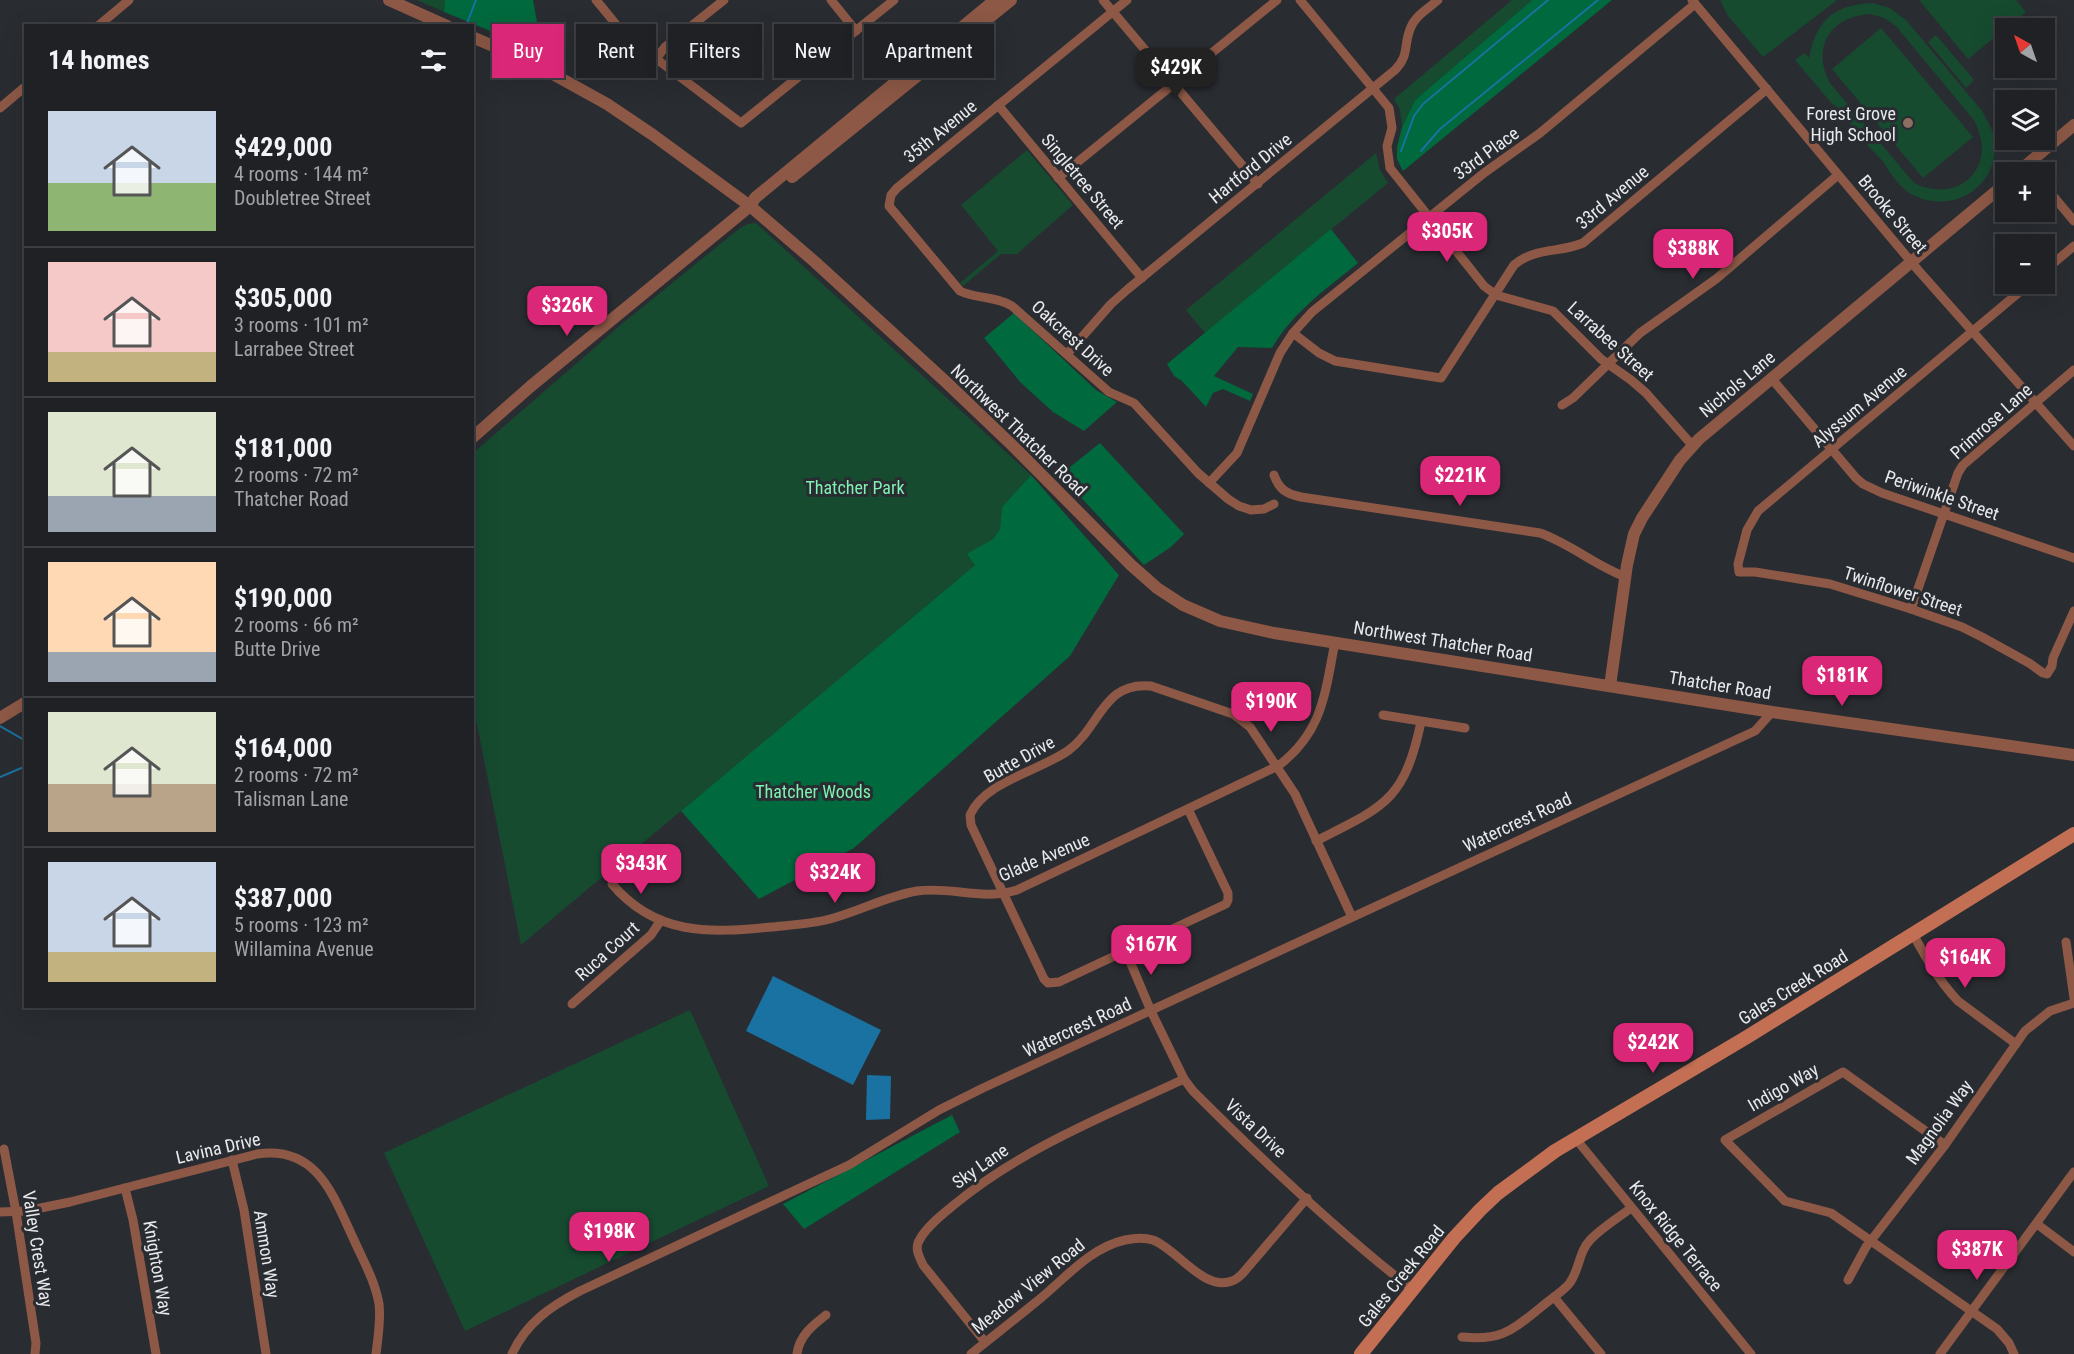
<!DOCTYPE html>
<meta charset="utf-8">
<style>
:root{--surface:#1f2125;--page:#2c2e32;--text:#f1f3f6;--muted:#a1a3a7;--line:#3c3e42;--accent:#db2777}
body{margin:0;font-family:"Roboto Condensed",sans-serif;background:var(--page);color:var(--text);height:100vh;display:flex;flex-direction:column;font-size:22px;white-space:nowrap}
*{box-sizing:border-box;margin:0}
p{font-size:20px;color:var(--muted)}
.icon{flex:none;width:33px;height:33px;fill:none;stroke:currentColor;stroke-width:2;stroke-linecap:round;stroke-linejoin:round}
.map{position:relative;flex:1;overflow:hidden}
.side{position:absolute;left:24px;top:24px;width:450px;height:984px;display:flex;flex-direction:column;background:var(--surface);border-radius:0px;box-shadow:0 6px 24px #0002,0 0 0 2px var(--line)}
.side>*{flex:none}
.guide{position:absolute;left:492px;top:24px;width:570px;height:54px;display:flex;gap:12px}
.needle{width:39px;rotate:320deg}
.controls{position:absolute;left:1995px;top:18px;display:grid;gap:12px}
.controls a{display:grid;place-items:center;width:60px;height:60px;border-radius:0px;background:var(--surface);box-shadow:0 6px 24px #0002,0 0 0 2px var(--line);font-size:30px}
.price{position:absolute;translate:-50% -51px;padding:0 14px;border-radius:12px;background:var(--accent);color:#fff;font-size:20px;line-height:39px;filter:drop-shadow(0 2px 3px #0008)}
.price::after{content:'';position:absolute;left:50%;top:36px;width:18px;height:14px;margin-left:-9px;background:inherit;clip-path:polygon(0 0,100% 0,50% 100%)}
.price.current{background:#222;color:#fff}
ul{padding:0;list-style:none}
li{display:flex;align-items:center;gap:18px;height:150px;padding:0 24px}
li+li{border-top:2px solid var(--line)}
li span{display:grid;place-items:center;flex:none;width:168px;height:120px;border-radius:0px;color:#555}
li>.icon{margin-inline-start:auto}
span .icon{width:72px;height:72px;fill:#fffc;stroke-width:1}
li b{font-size:26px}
h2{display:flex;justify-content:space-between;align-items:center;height:72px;padding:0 24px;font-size:26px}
.tag{padding:0 21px;border-radius:0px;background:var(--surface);box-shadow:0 6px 24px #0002,0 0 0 2px var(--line);font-size:21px;line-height:54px}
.tag.current{background:var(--accent);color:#fff}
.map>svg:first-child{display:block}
.green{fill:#164b30;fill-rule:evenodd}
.forest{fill:#00693e}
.water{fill:#1972a1}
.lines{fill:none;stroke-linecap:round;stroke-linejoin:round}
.stream{stroke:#1972a1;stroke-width:2}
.minor{stroke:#8d5846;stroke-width:9}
.tertiary{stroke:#8d5846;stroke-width:12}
.secondary{stroke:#c36f53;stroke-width:14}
.education-dot{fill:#8d6e63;stroke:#292c31;stroke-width:2}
.labels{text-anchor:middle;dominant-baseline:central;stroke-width:6;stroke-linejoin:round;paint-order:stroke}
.poi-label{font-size:18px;fill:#e8eaed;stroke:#292c31;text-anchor:end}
.street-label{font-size:18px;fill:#e8eaed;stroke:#292c31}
.park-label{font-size:18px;fill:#7ff1b1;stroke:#292c31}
</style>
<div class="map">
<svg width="2074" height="1354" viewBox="0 0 2074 1354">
<rect width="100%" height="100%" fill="#292c31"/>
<g class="green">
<polygon points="417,0 445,0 444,12"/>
<polygon points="1512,0 1532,0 1415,100 1402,127 1400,110 1394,99"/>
<polygon points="1720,0 1837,0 1763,57 1728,16"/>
<polygon points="1919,0 2016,0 2026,12 1968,59"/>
<path d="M1872,3L1890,8L1906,20L1982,111C1988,122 1995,132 1995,145C1996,190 1950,215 1911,194C1901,188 1892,176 1887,168C1883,160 1875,153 1869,147C1858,132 1846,118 1834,104L1833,105L1795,60L1804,53L1809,58C1816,20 1834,5 1872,3ZM1870,14L1884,18L1896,26L1973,119C2000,164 1961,206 1914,183L1829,82C1812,46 1830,17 1870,14Z"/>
<polygon points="1881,28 1973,137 1923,178 1832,69"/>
<polygon points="1936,35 1974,80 1966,88 1928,42"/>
<polygon points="1027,150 1073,205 1017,254 1001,254 963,286 960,283 998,251 961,205"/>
<polygon points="1376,153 1380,170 1388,183 1205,333 1186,310"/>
<polygon points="756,223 1031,475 1002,507 1000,529 993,539 968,554 976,564 521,945 473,705 472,454 623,323 740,228 748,224"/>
<polygon points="690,1010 769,1186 465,1331 384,1153"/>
</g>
<g class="forest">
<polygon points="445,0 533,0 542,49 539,51 444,12"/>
<polygon points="1532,0 1612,0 1403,171 1397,159 1397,147 1402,127 1415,100"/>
<path d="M1331,229L1358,263C1326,289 1293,312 1272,348L1238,347L1214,376L1253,394L1250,401L1223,389L1213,393L1206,407L1182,381L1174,376L1167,364Z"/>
<polygon points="1014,313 1096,390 1117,402 1084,431 1053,412 1020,382 984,338"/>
<polygon points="1100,443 1184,534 1171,547 1144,565 1060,475"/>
<polygon points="1031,475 1119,575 1070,656 854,848 759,899 681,811 975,565 967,554 993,539 1000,529 1002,507"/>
<polygon points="952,1115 960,1132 804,1229 783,1204"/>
</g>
<g class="water">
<polygon points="773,976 881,1030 853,1085 746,1031"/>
<polygon points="867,1075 891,1076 890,1119 866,1120"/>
</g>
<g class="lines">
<g class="stream">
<polyline points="466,26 476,0"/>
<polyline points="1401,151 1414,116 1423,104 1548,0"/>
<polyline points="1421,151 1440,129 1598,0"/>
<polyline points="0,726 26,741"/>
<polyline points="0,777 26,766"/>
</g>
<g class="minor">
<polyline points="596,0 619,28 634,42 741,123 894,0"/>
<polyline points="831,0 856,31"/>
<polyline points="1103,0 1258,184"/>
<path d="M1127,0L897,188L891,195L889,206L960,291C977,299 996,296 1012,306L1109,392L1134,403L1198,473L1228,499L1239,506L1251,510L1264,509L1274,504"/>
<polyline points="1300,0 1389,108 1392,128 1387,146 1390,168 1484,286 1496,295 1553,311 1601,359 1631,380 1646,393 1692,445"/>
<polyline points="1692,0 1918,270 2074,446"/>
<polyline points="98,26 129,0"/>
<polyline points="656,59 665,47 724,0"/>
<polyline points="998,105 1142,278"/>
<polyline points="0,108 26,86"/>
<polyline points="1058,178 1277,0"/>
<polyline points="2044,185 2074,221"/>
<polyline points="2044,271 2074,246"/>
<polyline points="2029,284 1758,511 1747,530 1738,564 1739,572 1755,572 1830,584 1911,609 1962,627 1982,637 2029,663 2043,673 2047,674 2052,666 2053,658 2074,611"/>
<path d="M1293,333L1319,353L1335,361L1441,378L1514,265C1535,247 1560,253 1583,243L1767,89"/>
<path d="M1067,354L1111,304L1128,289L1395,70C1410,55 1403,44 1411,27C1416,15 1429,8 1438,0"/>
<polyline points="1772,379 1856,478 1863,484 1882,493 2074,558"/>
<polyline points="1562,405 1573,398 1640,333 1716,279 1838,175"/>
<path d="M1274,475C1279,489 1286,494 1301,497L1540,533C1571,544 1596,566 1626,577"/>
<polyline points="1209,483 1237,453 1280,353 1293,333 1312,312 1484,173 1540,133 1695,4"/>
<polyline points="1911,609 1958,473 1963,465 2074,370"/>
<polyline points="1383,715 1465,728"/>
<path d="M1188,809L1228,893V900L1226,904L1059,982L1048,983L1044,979L971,825L970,815C985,781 1040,771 1069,750C1100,727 1103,681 1151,686L1233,714L1250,727L1295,794L1352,917"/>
<path d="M1316,841C1385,806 1404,801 1421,722"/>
<path d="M612,884C656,936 709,933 771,927C791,925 811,924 830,919C860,911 887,896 917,891C952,886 980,901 1017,890L1278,766C1323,732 1325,693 1335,642"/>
<path d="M1913,934C1926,958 1939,981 1958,1001L2016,1044"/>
<polyline points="2066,942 2074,998"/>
<path d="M1126,952L1151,1011L1184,1079L1193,1091C1262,1160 1336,1230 1413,1290"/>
<polyline points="572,1004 651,935 661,920"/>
<polyline points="1576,1139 1751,1354"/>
<polyline points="1945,1145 1843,1072 1725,1140 1785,1201 1831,1213 1997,1329 2009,1343 2014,1354"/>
<polyline points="4,1149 16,1212 36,1343 35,1354"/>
<polyline points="232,1160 244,1210 266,1354"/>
<polyline points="125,1188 133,1220 156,1354"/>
<path d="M0,1212L26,1211L70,1202L257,1154C317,1145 333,1195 354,1240C363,1260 375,1281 379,1304C381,1320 378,1337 376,1354"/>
<polyline points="2037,1224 2074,1252"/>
<polyline points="1848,1280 1866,1247 1945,1145 2025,1031 2050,1011 2074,1003"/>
<polyline points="1554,1297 1601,1354"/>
<path d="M1462,1337C1501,1341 1511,1331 1540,1308C1549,1300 1561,1293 1569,1284C1580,1270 1578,1252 1591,1239C1603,1227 1618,1218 1631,1208"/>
<path d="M985,1342L923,1265C919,1256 914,1248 920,1239C927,1226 944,1213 955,1204C1023,1148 1105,1116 1184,1079"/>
<path d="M512,1354C526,1323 551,1306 580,1291L849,1165L939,1110L983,1088L1755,731L1772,712"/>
<path d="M797,1354C799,1336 813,1325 826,1315"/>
<path d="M971,1354C992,1337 1014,1320 1036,1302C1064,1280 1089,1248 1125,1240C1134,1238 1144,1237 1153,1240C1177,1249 1204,1292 1232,1281C1236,1280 1240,1276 1243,1273L1307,1198"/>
<polyline points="1940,1354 2074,1172"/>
</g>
<g class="tertiary">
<polyline points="389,0 447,26"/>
<polyline points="472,37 533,63 607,104 653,135 750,206 815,262 946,382 1013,446 1131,565 1157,588 1183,605 1220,621 1274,633 1772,712 2074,755"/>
<polyline points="2018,172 2074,125"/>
<polyline points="792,177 1011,0"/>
<polyline points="472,438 531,386 750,206 755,198 995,0"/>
<polyline points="1610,686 1627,565 1634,534 1642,518 1680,460 1699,439 2006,183"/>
<polyline points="0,718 26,702"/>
</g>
<polyline class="secondary" points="1361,1354 1454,1238 1480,1210 1498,1193 1555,1151 1747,1037 2074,834"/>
</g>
<circle class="education-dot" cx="1908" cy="123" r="6"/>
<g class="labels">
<g class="poi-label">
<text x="1896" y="113">Forest Grove<tspan x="1896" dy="21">High School</tspan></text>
</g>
<g class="street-label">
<text transform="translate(940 131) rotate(-39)">35th Avenue</text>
<text transform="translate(1486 153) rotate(-36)">33rd Place</text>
<text transform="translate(1250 168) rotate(-39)">Hartford Drive</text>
<text transform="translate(1083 181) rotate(50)">Singletree Street</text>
<text transform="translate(1612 197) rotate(-40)">33rd Avenue</text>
<text transform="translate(1893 214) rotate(50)">Brooke Street</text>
<text transform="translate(1073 338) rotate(42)">Oakcrest Drive</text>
<text transform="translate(1611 341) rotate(42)">Larrabee Street</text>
<text transform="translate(1737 384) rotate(-40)">Nichols Lane</text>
<text transform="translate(1859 406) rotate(-40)">Alyssum Avenue</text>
<text transform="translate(1991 421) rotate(-42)">Primrose Lane</text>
<text transform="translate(1019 430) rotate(44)">Northwest Thatcher Road</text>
<text transform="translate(1942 495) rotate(19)">Periwinkle Street</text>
<text transform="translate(1903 591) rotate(18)">Twinflower Street</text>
<text transform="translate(1443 641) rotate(9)">Northwest Thatcher Road</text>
<text transform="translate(1720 685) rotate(9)">Thatcher Road</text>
<text transform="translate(1019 759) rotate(-29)">Butte Drive</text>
<text transform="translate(1517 822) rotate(-25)">Watercrest Road</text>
<text transform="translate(1044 857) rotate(-23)">Glade Avenue</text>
<text transform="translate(607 951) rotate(-42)">Ruca Court</text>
<text transform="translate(1793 987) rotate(-32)">Gales Creek Road</text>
<text transform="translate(1077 1027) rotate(-25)">Watercrest Road</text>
<text transform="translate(1783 1087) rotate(-30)">Indigo Way</text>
<text transform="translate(1939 1122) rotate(-54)">Magnolia Way</text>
<text transform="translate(1256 1128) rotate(43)">Vista Drive</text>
<text transform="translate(218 1148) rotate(-13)">Lavina Drive</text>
<text transform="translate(980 1166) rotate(-35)">Sky Lane</text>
<text transform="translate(1676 1236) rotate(51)">Knox Ridge Terrace</text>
<text transform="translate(38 1249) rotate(81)">Valley Crest Way</text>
<text transform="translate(267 1254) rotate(81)">Ammon Way</text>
<text transform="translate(158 1268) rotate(80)">Knighton Way</text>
<text transform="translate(1401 1276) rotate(-51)">Gales Creek Road</text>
<text transform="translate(1028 1286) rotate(-39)">Meadow View Road</text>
</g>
<g class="park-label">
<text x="855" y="487">Thatcher Park</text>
<text x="813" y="791">Thatcher Woods</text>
</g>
</g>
</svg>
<div class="controls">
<a><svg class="needle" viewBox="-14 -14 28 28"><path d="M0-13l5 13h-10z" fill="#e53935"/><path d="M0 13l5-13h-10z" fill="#a1a3a7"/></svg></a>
<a><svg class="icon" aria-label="layers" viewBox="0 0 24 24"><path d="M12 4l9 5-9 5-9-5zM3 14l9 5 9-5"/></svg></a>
<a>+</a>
<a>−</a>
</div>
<b class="price current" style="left:1176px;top:99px">$429K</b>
<b class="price" style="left:1447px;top:263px">$305K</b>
<b class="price" style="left:1693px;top:280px">$388K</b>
<b class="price" style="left:567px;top:337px">$326K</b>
<b class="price" style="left:1460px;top:507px">$221K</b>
<b class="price" style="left:1842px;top:707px">$181K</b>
<b class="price" style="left:1271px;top:733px">$190K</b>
<b class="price" style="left:641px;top:895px">$343K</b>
<b class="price" style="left:835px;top:904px">$324K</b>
<b class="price" style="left:1151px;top:976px">$167K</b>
<b class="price" style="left:1965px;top:989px">$164K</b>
<b class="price" style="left:1653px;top:1074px">$242K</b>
<b class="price" style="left:609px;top:1263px">$198K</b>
<b class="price" style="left:1977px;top:1281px">$387K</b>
<div class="guide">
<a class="tag current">Buy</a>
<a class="tag">Rent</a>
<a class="tag">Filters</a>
<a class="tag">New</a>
<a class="tag">Apartment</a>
</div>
<section class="side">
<h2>14 homes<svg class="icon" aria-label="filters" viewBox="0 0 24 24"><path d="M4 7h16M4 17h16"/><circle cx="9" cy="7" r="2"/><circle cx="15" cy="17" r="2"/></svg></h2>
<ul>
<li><span style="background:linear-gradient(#c9d6e8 60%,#8fb573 0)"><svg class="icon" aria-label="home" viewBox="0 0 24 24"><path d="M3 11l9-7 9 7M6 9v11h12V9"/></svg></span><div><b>$429,000</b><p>4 rooms · 144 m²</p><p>Doubletree Street</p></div></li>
<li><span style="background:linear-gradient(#f6c9c9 75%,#c2b280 0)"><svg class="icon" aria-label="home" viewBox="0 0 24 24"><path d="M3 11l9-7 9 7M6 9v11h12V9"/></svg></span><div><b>$305,000</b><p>3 rooms · 101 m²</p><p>Larrabee Street</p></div></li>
<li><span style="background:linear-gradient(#dfe7d0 70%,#9aa5b1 0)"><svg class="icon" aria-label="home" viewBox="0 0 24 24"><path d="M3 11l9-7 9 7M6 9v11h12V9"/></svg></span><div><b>$181,000</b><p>2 rooms · 72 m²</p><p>Thatcher Road</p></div></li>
<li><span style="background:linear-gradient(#ffd9b3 75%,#9aa5b1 0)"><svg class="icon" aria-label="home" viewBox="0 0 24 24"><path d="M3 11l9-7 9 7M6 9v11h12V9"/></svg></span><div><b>$190,000</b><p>2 rooms · 66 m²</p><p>Butte Drive</p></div></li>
<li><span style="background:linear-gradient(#dfe7d0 60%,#b9a48a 0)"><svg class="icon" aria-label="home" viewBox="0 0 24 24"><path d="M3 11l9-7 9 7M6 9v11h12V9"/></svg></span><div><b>$164,000</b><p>2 rooms · 72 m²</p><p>Talisman Lane</p></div></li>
<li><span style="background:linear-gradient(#c9d6e8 75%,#c2b280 0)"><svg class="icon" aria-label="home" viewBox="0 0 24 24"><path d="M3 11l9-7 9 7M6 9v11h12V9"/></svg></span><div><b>$387,000</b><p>5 rooms · 123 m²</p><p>Willamina Avenue</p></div></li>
</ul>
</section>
</div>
